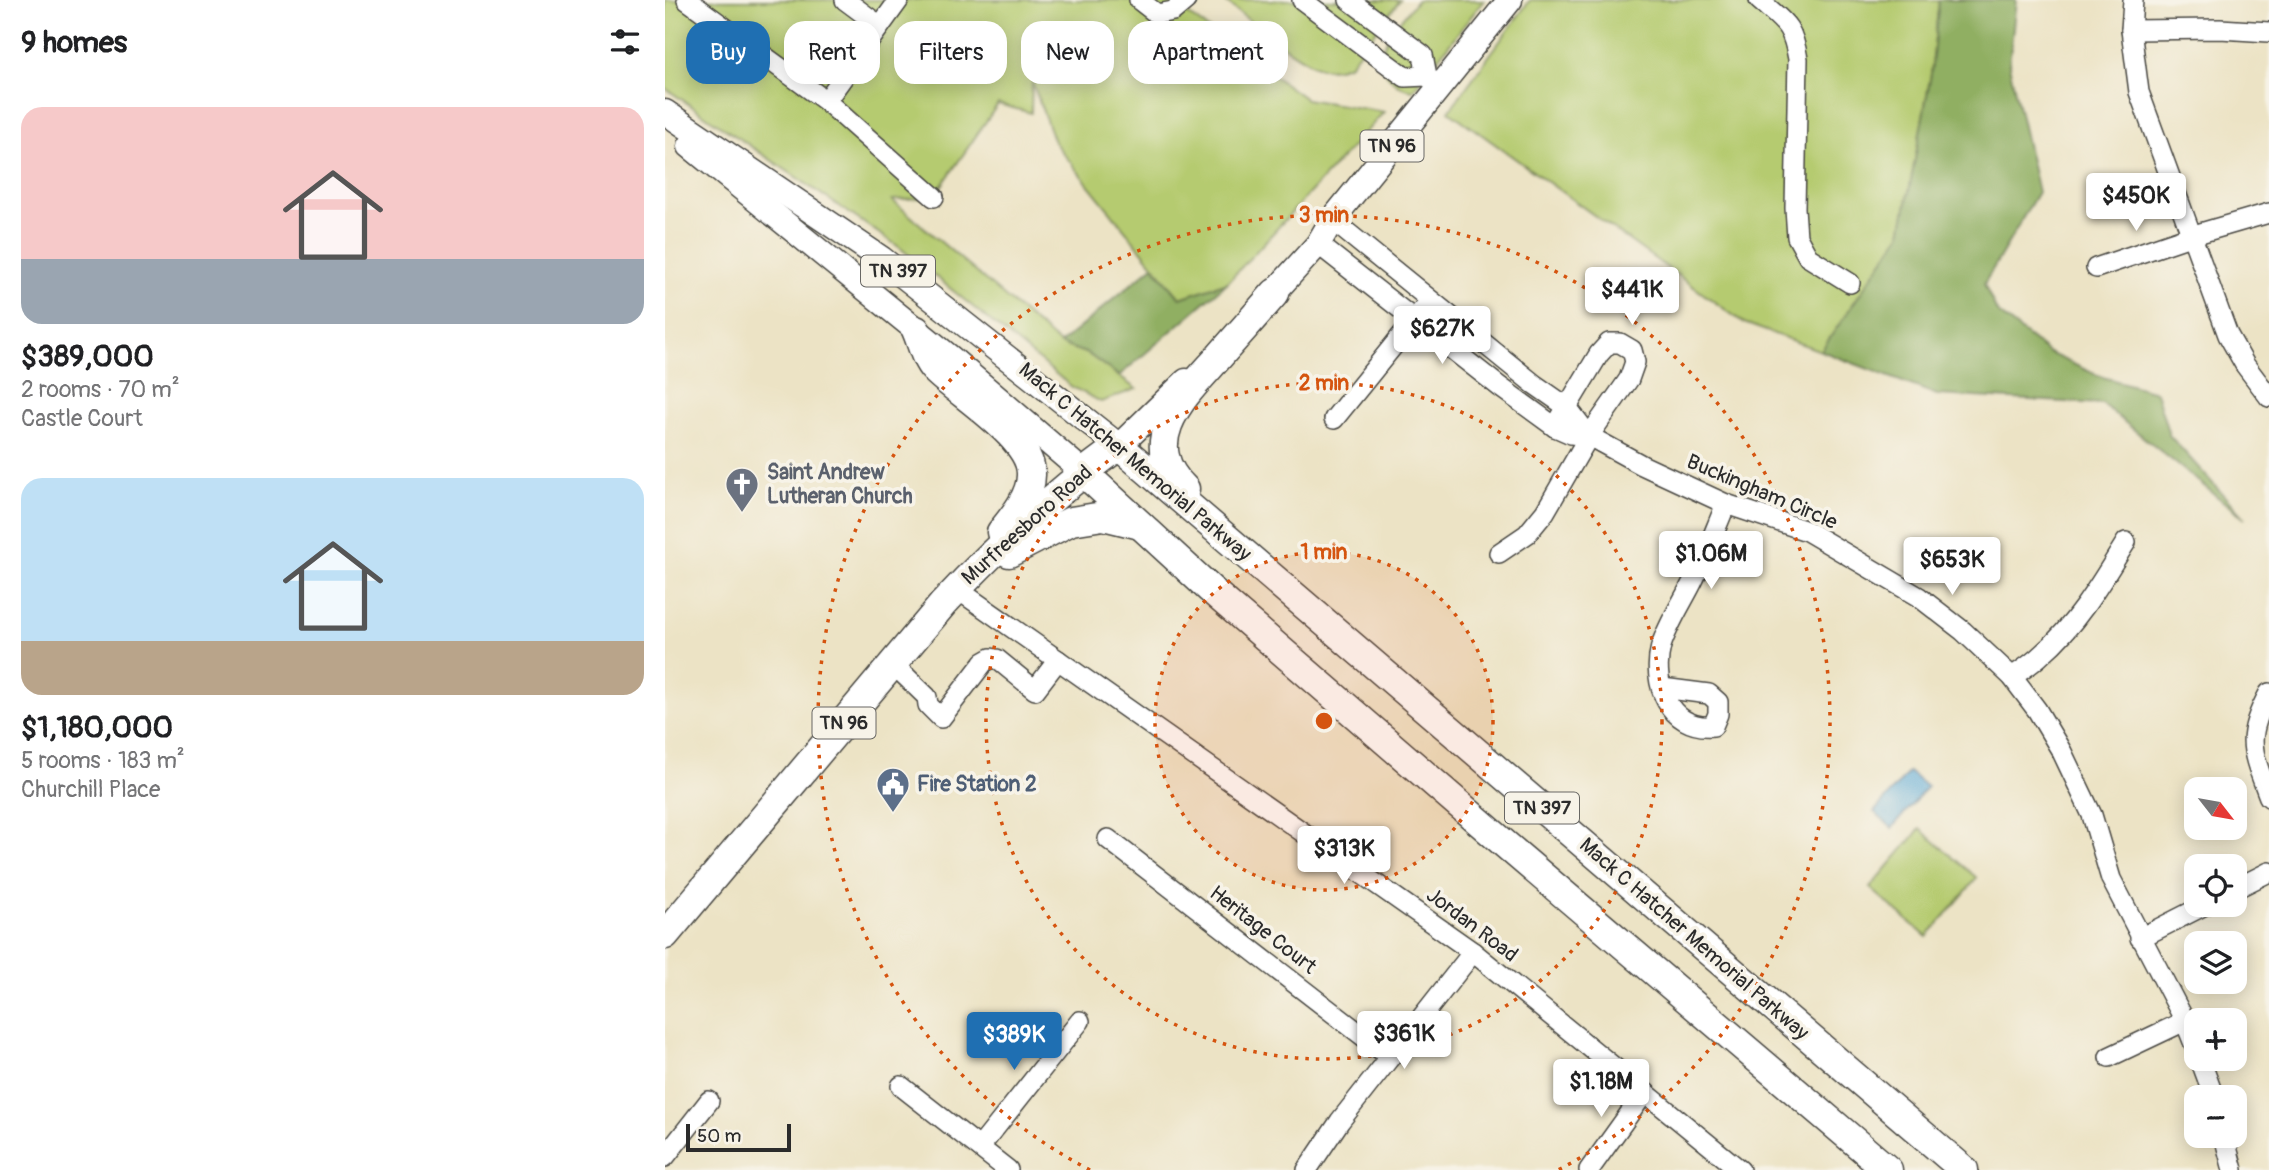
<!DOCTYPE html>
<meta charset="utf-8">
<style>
:root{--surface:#fff;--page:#f6f6f6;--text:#202124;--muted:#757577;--accent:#1f6fb2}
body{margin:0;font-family:Pangolin,sans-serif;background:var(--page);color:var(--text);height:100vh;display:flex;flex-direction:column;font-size:26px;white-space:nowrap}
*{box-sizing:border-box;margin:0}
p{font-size:23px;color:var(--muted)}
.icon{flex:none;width:38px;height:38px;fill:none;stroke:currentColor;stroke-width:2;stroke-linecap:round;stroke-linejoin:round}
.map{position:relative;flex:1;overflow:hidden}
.sheet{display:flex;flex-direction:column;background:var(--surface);width:665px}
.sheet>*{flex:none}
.guide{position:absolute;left:21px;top:21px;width:665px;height:63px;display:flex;gap:14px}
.needle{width:46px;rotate:121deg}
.tools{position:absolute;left:1519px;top:777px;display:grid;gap:14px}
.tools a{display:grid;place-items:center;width:63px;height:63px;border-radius:14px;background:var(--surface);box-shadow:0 4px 18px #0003;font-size:35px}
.scale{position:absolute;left:21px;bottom:18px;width:105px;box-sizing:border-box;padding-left:7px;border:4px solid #2b2b2b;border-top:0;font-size:19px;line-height:24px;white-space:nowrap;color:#2b2b2b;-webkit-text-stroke:5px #f7f3e8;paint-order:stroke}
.price{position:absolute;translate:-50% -60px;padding:0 16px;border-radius:7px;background:#fff;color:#222;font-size:23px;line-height:46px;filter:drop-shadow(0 2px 4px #0008)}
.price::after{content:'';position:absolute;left:50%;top:42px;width:21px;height:16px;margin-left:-10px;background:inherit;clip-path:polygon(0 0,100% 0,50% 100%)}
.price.on{background:var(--accent);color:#fff}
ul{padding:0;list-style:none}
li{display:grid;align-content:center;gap:14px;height:371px;padding:0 21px}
li span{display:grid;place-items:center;height:217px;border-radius:21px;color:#555}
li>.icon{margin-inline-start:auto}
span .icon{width:126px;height:126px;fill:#fffc;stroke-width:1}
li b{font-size:30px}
h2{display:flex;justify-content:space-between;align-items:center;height:84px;padding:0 21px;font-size:30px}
.tag{padding:0 24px;border-radius:21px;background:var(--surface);box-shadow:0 4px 18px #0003;font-size:24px;line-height:63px}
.tag.on{background:var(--accent);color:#fff}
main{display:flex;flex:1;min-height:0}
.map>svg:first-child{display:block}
.green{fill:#b5cb70;stroke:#707b4e;stroke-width:2}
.forest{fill:#90af62;stroke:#5e6d46;stroke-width:2}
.water{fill:#5eaad6;stroke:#446a80;stroke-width:2}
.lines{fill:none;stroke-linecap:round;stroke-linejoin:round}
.minor-casing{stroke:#484742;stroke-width:22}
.major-casing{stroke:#484742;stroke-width:27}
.highway-casing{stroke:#484742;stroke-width:31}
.minor{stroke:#fff;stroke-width:19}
.major{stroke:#fff;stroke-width:24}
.highway{stroke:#fff;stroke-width:28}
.ring{fill:none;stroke:#d5540f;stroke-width:3.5;stroke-dasharray:3.5 7}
.labels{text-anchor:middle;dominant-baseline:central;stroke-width:7;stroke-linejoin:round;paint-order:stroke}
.shield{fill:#f7f3e8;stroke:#686764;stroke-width:2}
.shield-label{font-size:19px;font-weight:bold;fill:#2b2b2b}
.street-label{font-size:21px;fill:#2b2b2b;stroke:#f7f3e8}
.worship-label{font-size:21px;font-weight:bold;fill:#5b616d;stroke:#f7f3e8;text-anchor:start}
.service-label{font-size:21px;font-weight:bold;fill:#4e5e75;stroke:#f7f3e8;text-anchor:start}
.centre{fill:#d5540f;stroke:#f7f3e8;stroke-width:3.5}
.ring-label{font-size:21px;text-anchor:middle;font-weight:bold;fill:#d5540f;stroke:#f7f3e8;stroke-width:7;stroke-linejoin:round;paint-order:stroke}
</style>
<main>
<section class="sheet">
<h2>9 homes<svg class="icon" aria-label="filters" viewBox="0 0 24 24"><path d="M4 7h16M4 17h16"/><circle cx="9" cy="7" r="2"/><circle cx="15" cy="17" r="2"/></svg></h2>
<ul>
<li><span style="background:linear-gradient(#f6c9c9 70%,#9aa5b1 0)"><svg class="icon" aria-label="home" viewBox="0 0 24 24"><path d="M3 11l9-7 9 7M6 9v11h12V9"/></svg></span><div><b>$389,000</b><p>2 rooms · 70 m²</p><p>Castle Court</p></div></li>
<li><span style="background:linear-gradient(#bfe0f5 75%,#b9a48a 0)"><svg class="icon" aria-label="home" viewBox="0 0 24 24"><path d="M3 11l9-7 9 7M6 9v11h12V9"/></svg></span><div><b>$1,180,000</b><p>5 rooms · 183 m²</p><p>Churchill Place</p></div></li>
</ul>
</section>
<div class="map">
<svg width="1604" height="1170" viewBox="0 0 1604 1170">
<rect width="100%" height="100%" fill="#f7f3e8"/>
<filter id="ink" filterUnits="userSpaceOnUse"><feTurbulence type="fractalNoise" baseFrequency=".0143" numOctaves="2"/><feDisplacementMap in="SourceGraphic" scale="14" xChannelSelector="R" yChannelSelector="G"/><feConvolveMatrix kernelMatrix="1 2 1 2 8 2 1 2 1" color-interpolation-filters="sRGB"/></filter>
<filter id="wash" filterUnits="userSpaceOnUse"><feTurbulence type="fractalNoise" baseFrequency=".00686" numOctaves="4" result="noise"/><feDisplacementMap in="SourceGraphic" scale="28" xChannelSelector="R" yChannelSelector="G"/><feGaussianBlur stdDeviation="1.57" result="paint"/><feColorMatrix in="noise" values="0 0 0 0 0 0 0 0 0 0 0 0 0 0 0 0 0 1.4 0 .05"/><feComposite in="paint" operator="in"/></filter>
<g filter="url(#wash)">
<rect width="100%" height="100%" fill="#ece3c5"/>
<g class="green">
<polygon points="0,0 503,0 641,99 719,112 563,282 515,298 389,142 367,81 366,113 333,104 269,197 227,200 395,344 423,354 471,389 436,402 407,387 234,247 0,88"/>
<path d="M558,0H735L685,64C676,68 668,70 658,68C633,62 581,17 558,0Z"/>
<path d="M752,0H819L748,90C738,89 732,85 724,77C700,53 737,20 752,0Z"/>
<polygon points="865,0 1274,0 1266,74 1236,234 1156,351 1079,323 784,111"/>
<polygon points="1255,829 1312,878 1262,937 1205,888"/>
</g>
<g class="forest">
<polygon points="1274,0 1351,0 1344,65 1373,192 1319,284 1332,312 1384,353 1434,376 1491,392 1504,435 1580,519 1437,404 1272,395 1156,351 1236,234 1266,74"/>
<polygon points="488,266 515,298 563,282 454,376 423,354 395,344"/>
</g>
<polygon class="water" points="1244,772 1262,787 1227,828 1209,812"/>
</g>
<g filter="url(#ink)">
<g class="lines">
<defs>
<g id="minor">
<polyline points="22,0 161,101 269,197"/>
<polyline points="180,0 215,26"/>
<polyline points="474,0 492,14 508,11 521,0"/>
<polyline points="637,0 740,77 762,76 775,87"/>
<polyline points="684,0 758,55 762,76"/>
<path d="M1094,0C1120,23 1127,24 1133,59L1130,208L1132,237L1143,257L1185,283"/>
<polyline points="1468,0 1466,30 1474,92 1563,335 1580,365 1604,397"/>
<polyline points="1466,30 1555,29 1604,32"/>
<polyline points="161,101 234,0"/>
<polyline points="667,220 869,384 902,407 924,436"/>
<polyline points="653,244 835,387 890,427 906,434 924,436 977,465 1061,504 1142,531 1254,597 1298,631 1347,677 1372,710 1397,752 1427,815 1446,879 1520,1021 1531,1049"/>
<polyline points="1431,268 1525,236 1604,213"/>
<polyline points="669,419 758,309"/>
<polyline points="834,553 862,534 880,512 924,436 964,379 970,362 967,350 955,343 944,343 934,354 890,427"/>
<polyline points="292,589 808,952 1075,1170"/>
<polyline points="228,664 262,697 263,705 276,718 319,662 326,658 332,659 370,690 393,660"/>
<path d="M1347,677C1357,670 1368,663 1377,654C1412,624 1437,581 1461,542"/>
<path d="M997,688L1044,694L1053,702V714L1048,726C1004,730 986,683 996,646C1003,624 1017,603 1027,583C1040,557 1050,530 1061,504"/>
<path d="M1604,693C1579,739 1587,751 1604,797"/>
<polyline points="443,839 725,1057"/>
<polyline points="1570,889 1604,872"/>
<polyline points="1475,938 1540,905"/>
<polyline points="1444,1057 1520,1021"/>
<polyline points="1535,1059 1549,1097"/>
<polyline points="236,1086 343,1170"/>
<polyline points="1559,1136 1568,1170"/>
<polyline points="315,1147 415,1021"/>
<polyline points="0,1157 44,1101"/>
<polyline points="642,1170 675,1121 808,952"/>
<polyline points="924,1170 980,1092"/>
</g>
<g id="major">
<polyline points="0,112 217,259 454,446 521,381"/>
<polyline points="25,146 287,359 418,472"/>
<polyline points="597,306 653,244 667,220 845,0"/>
</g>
<g id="highway">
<path d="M251,330C256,341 260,360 269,369C293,394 368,438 366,475C366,496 349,516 336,532"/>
<polyline points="418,472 545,589 841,845 1223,1170"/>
<path d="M520,489C470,441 520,395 553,358C572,336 591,315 610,293"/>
<polyline points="344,553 406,521 438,516 475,525"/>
<path d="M0,935L278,604C330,548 392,491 454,446L1299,1170"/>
</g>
</defs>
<use href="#minor" class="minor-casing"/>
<use href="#major" class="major-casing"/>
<use href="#highway" class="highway-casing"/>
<use href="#minor" class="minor"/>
<use href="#major" class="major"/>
<use href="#highway" class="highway"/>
</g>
</g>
<circle cx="659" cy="721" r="169" fill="#d5540f" fill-opacity=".12"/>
<g class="ring">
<circle cx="659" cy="721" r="169"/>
<circle cx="659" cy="721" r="338"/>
<path d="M425 1170A506 506 0 1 1 893 1170"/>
</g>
<defs>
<symbol id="church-pin" viewBox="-11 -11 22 30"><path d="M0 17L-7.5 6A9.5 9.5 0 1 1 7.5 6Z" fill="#6b7280" stroke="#f7f3e8"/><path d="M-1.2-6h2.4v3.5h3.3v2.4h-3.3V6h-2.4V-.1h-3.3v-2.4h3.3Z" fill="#fff"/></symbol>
<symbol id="civic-pin" viewBox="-11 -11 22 30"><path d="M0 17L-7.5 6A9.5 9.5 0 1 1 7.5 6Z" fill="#5c6f8a" stroke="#f7f3e8"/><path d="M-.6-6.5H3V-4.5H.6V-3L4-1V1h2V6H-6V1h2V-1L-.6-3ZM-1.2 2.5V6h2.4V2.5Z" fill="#fff"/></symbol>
</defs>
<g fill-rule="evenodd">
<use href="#church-pin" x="58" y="465" width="38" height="52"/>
<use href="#civic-pin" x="209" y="765" width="38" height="52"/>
</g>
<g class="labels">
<g class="shield">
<rect x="695.5" y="130.5" width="63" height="31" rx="5"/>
<rect x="196" y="255.5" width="74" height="31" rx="5"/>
<rect x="147.5" y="707.5" width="63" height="31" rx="5"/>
<rect x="840" y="792.5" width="74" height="31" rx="5"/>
</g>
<g class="shield-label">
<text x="727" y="146">TN 96</text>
<text x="233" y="271">TN 397</text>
<text x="179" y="723">TN 96</text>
<text x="877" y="808">TN 397</text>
</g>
<g class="street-label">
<text transform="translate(470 462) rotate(40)">Mack C Hatcher Memorial Parkway</text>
<text transform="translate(1097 492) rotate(23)">Buckingham Circle</text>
<text transform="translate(362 525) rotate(-42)">Murfreesboro Road</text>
<text transform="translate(807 925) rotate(37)">Jordan Road</text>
<text transform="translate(598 930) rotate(38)">Heritage Court</text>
<text transform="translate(1029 939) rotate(41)">Mack C Hatcher Memorial Parkway</text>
</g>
<g class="worship-label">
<text x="102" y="472">Saint Andrew<tspan x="102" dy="24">Lutheran Church</tspan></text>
</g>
<g class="service-label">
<text x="252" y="784">Fire Station 2</text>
</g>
</g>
<circle cx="659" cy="721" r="10" class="centre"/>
<g class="ring-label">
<text x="659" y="222">3 min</text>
<text x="659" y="390">2 min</text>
<text x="659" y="559">1 min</text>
</g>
</svg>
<div class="tools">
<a><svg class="needle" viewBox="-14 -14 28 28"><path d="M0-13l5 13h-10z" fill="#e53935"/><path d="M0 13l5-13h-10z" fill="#757577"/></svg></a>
<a><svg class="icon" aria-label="locate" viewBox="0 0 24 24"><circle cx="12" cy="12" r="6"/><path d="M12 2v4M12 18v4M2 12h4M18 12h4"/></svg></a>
<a><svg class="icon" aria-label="layers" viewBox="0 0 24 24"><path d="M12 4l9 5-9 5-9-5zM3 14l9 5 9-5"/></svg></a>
<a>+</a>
<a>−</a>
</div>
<div class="scale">50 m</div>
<b class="price" style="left:1471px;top:233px">$450K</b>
<b class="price" style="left:967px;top:327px">$441K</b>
<b class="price" style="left:777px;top:366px">$627K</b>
<b class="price" style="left:1046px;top:591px">$1.06M</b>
<b class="price" style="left:1287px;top:597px">$653K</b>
<b class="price" style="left:679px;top:886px">$313K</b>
<b class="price" style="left:739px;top:1071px">$361K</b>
<b class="price on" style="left:349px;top:1072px">$389K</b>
<b class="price" style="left:936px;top:1119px">$1.18M</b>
<div class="guide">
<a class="tag on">Buy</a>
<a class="tag">Rent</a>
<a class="tag">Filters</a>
<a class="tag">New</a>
<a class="tag">Apartment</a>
</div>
</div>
</main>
